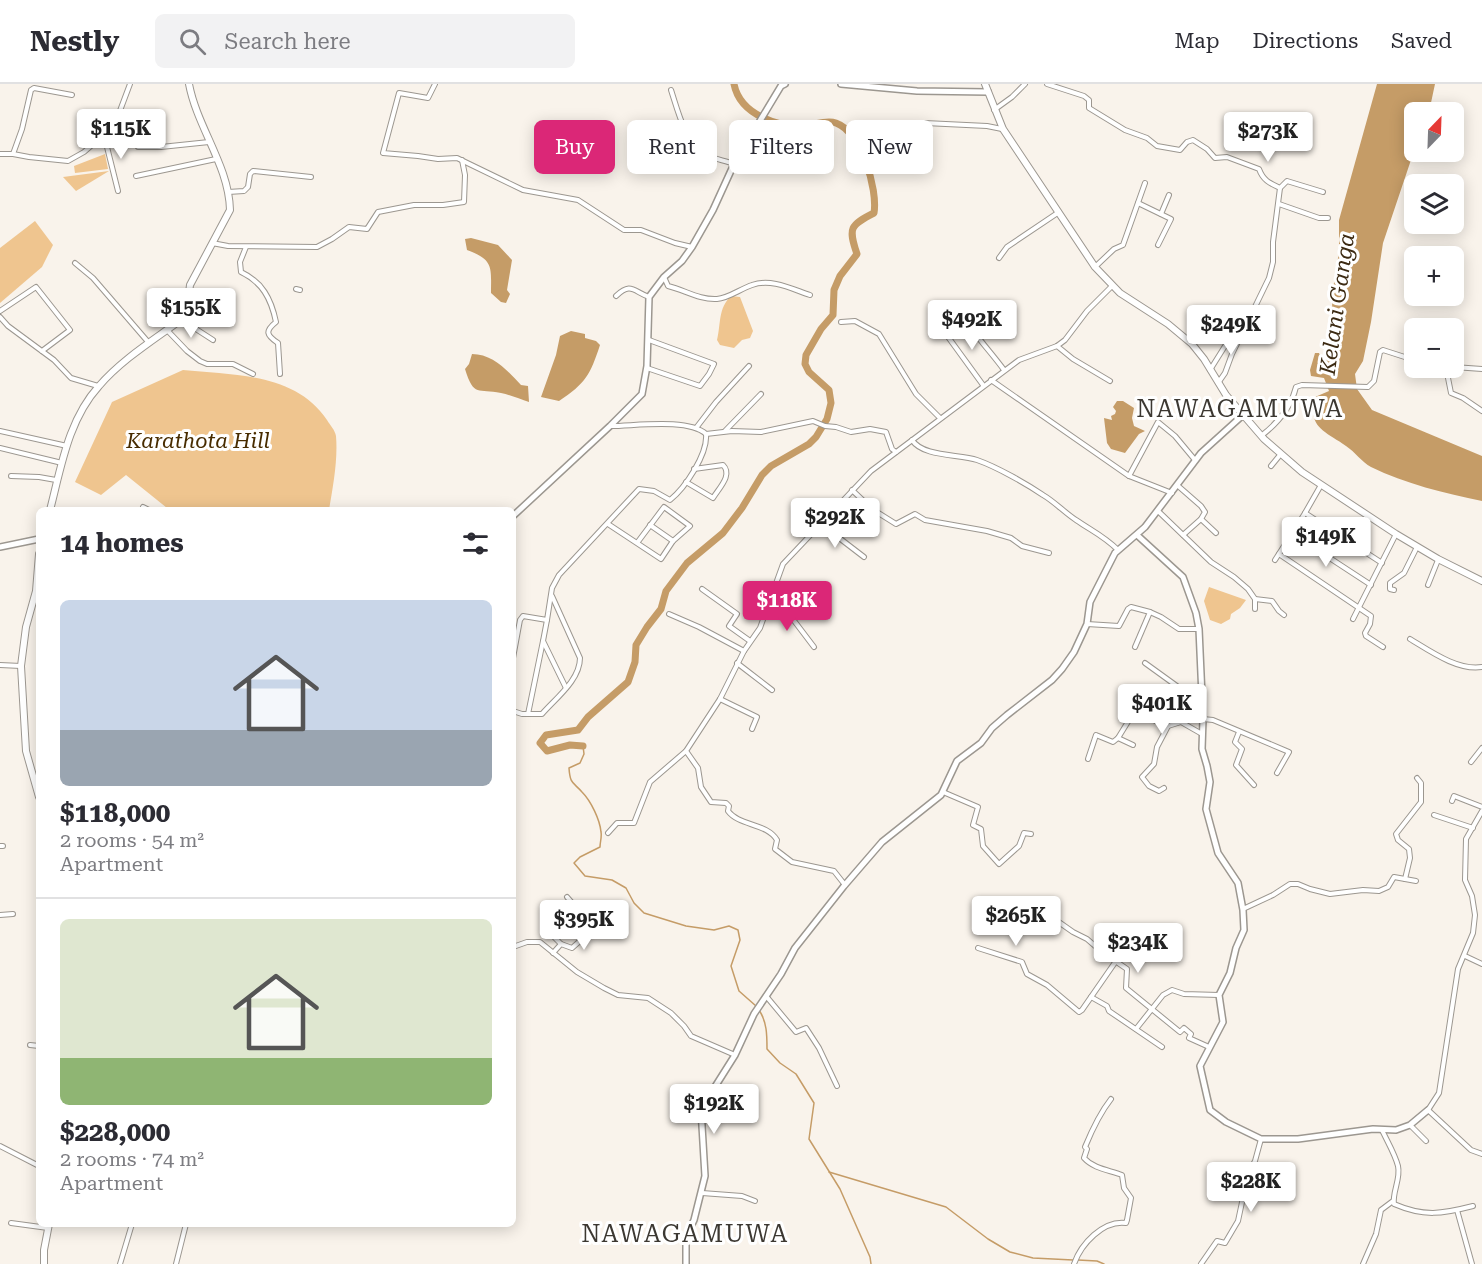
<!DOCTYPE html>
<meta charset="utf-8">
<style>
:root{--surface:#fff;--page:#f2f2f3;--text:#2b2b33;--muted:#7c7c81;--line:#e1e1e2;--accent:#db2777}
body{margin:0;font-family:"Roboto Serif",serif;background:var(--page);color:var(--text);height:100vh;display:flex;flex-direction:column;font-size:22px;white-space:nowrap}
*{box-sizing:border-box;margin:0}
p{font-size:20px;color:var(--muted)}
.icon{flex:none;width:33px;height:33px;fill:none;stroke:currentColor;stroke-width:2;stroke-linecap:round;stroke-linejoin:round}
.map{position:relative;flex:1;overflow:hidden}
.details{position:absolute;left:36px;top:423px;width:480px;height:720px;display:flex;flex-direction:column;background:var(--surface);border-radius:9px;box-shadow:0 3px 15px #0003}
.details>*{flex:none}
.top-card{position:absolute;left:534px;top:36px;width:570px;height:54px;display:flex;gap:12px}
.needle{width:39px;rotate:23deg}
.buttons{position:absolute;left:1404px;top:18px;display:grid;gap:12px}
.buttons a{display:grid;place-items:center;width:60px;height:60px;border-radius:9px;background:var(--surface);box-shadow:0 3px 15px #0003;font-size:30px}
.price{position:absolute;translate:-50% -51px;padding:0 14px;border-radius:6px;background:#fff;color:#222;font-size:20px;line-height:39px;filter:drop-shadow(0 2px 3px #0008)}
.price::after{content:'';position:absolute;left:50%;top:36px;width:18px;height:14px;margin-left:-9px;background:inherit;clip-path:polygon(0 0,100% 0,50% 100%)}
.price.active{background:var(--accent);color:#fff}
ul{padding:0;list-style:none}
li{display:grid;align-content:center;gap:12px;height:318px;padding:0 24px}
li+li{border-top:2px solid var(--line)}
li span{display:grid;place-items:center;height:186px;border-radius:9px;color:#555}
li>.icon{margin-inline-start:auto}
span .icon{width:108px;height:108px;fill:#fffc;stroke-width:1}
li b{font-size:26px}
h2{display:flex;justify-content:space-between;align-items:center;height:72px;padding:0 24px;font-size:26px}
.pill{padding:0 21px;border-radius:9px;background:var(--surface);box-shadow:0 3px 15px #0003;font-size:21px;line-height:54px}
.pill.active{background:var(--accent);color:#fff}
header{display:flex;align-items:center;gap:36px;box-sizing:border-box;height:84px;padding:0 30px;background:var(--surface);border-bottom:2px solid var(--line)}
header strong{font-size:28px}
nav{display:flex;gap:33px;margin-inline-start:auto;font-size:21px}
.search{width:420px;height:54px;background:var(--page);display:flex;align-items:center;gap:15px;box-sizing:border-box;padding:0 21px;border-radius:9px;color:var(--muted);font-size:22px}
.map>svg:first-child{display:block}
.green{fill:#efc58f}
.water{fill:#c59c67}
.lines{fill:none;stroke-linecap:round;stroke-linejoin:round}
.stream{stroke:#c59c67;stroke-width:1.5}
.river{stroke:#c59c67;stroke-width:7}
.street-casing{stroke:#9c9790;stroke-width:6}
.secondary-casing{stroke:#9c9790;stroke-width:8}
.primary-casing{stroke:#9c9790;stroke-width:8}
.street{stroke:#fff;stroke-width:4}
.secondary{stroke:#fff;stroke-width:5}
.primary{stroke:#fff;stroke-width:6}
.labels{text-anchor:middle;dominant-baseline:central;stroke-width:6;stroke-linejoin:round;paint-order:stroke}
.park-label{font-size:21px;font-style:italic;fill:#482c00;stroke:#fff}
.water-label{font-size:22px;font-style:italic;fill:#3c2a12;stroke:#fff}
.quarter-label{font-size:24px;letter-spacing:1.5px;fill:#3c3832;stroke:#fff}
</style>
<header>
<strong>Nestly</strong>
<div class="search"><svg class="icon" aria-label="search" viewBox="0 0 24 24"><circle cx="10" cy="10" r="6"/><path d="M15 15l6 6"/></svg>Search here</div>
<nav><a>Map</a><a>Directions</a><a>Saved</a></nav>
</header>
<div class="map">
<svg width="1482" height="1180" viewBox="0 0 1482 1180">
<rect width="100%" height="100%" fill="#f9f3eb"/>
<g class="green">
<polygon points="105,70 108,85 75,89 74,82"/>
<polygon points="109,87 76,107 63,93"/>
<polygon points="35,137 53,161 42,183 0,219 0,164"/>
<path d="M731,212L740,213L753,247L750,254L742,256L734,264L720,261L717,256C721,240 718,224 731,212Z"/>
<path d="M183,286C233,291 296,289 327,336C330,341 335,346 336,352C338,376 333,402 329,426H167V424L126,391L101,411L75,398L112,318Z"/>
<polygon points="1209,503 1246,516 1240,524 1231,530 1230,535 1221,540 1210,536 1204,517"/>
</g>
<g class="water">
<path d="M1377,0H1435L1429,28H1414V67L1383,159L1371,238L1363,277L1355,290L1357,305L1372,326L1482,372V417C1445,409 1405,400 1371,383C1362,378 1355,368 1346,362C1325,347 1307,344 1315,313L1329,307L1324,294L1311,292L1310,286L1315,269H1319L1322,277L1333,272L1332,211L1339,168V136Z"/>
<path d="M471,154L498,161L512,176L507,206L510,210L506,219L501,218L491,209C491,183 494,176 467,166L465,155Z"/>
<path d="M571,247L585,250V254L596,257L600,261C590,291 586,299 559,317L541,313L556,271L560,252Z"/>
<path d="M472,270C493,270 508,287 521,301L528,302L529,318C520,315 510,311 501,309C478,304 474,314 465,285L469,280Z"/>
<polygon points="1117,317 1123,317 1134,324 1132,334 1134,342 1145,347 1139,350 1125,369 1111,365 1107,359 1104,334 1112,336 1111,332 1115,330 1116,327 1113,323"/>
</g>
<g class="lines">
<g class="stream">
<path d="M583,662L584,670L580,679L569,684C570,700 573,698 582,708C591,717 600,736 601,748C602,753 600,758 600,763L580,773L574,779L585,792L612,796L626,804L634,819L644,829L686,842L714,846L729,842L738,846L740,856L731,882L739,907L756,922"/>
<path d="M759,926C767,938 767,951 767,965L780,979L796,990L814,1019L809,1055L840,1105L870,1173L871,1180"/>
<polyline points="829,1088 946,1123 988,1155 1010,1168 1033,1174 1073,1176"/>
<polyline points="1078,1176 1097,1177 1104,1180"/>
</g>
<path class="river" d="M583,662L570,661L547,667L540,659L546,651L578,646L588,633L628,598L635,578L636,561L647,543L661,525L666,507L687,479L723,449L742,424L762,391L771,382L809,360L816,353L827,335L831,319L829,306L809,288L805,280L806,271L821,245L833,231L834,206L840,192L857,170C848,144 850,141 874,129C878,105 861,48 836,39C827,36 817,40 809,41C780,45 740,31 734,0"/>
<defs>
<g id="street">
<polyline points="435,0 428,14 399,9 383,69 418,72 438,75 457,74 523,106 578,116 624,146 641,146 675,159 692,163"/>
<path d="M1047,0L1084,12L1089,16V24L1125,46L1147,54L1157,62L1180,66L1187,58L1193,56L1207,65L1215,74L1227,73L1259,85C1263,96 1269,99 1280,104L1273,158V178L1269,194L1232,270L1225,289L1218,299"/>
<path d="M671,6C678,27 684,55 703,69C712,75 724,76 734,80"/>
<polyline points="994,26 1012,13 1025,0"/>
<polyline points="925,39 987,42 1002,45"/>
<polyline points="104,51 118,107"/>
<polyline points="138,63 161,63 209,58"/>
<polyline points="0,70 13,70 29,73 68,77 84,68 108,47 118,32 130,0"/>
<polyline points="13,70 22,45 31,6 34,4 72,11"/>
<polyline points="136,92 216,75"/>
<polyline points="1280,104 1287,97 1323,108"/>
<polyline points="228,108 244,107 248,103 250,90 253,87 311,93"/>
<polyline points="1138,119 1171,135 1158,161"/>
<polyline points="1279,120 1319,134 1328,134"/>
<polyline points="1161,130 1169,111"/>
<polyline points="212,159 228,162 317,163 332,155 349,143 367,145 378,128 414,121 443,121 464,118 465,91 462,76"/>
<path d="M246,163L240,178L241,188C262,198 271,214 276,238C265,247 266,251 278,259L280,290"/>
<polyline points="999,174 1007,163 1059,128"/>
<polyline points="75,179 93,194 149,259"/>
<polyline points="1095,183 1114,165 1123,161 1145,99"/>
<path d="M664,193L668,202C685,206 699,216 717,215C729,214 740,205 752,201C771,194 792,205 810,211"/>
<polyline points="296,205 300,206"/>
<path d="M616,212C631,198 633,207 649,213"/>
<path d="M962,224C970,248 989,265 1004,286"/>
<polyline points="0,227 36,203 70,246 42,267"/>
<polyline points="0,233 8,242 54,276 71,294 98,302"/>
<polyline points="182,236 213,256"/>
<polyline points="841,238 855,237 879,250 916,310 940,334"/>
<polyline points="167,246 187,267 200,277 207,280 233,280 253,290"/>
<polyline points="943,246 983,301"/>
<polyline points="1057,262 1073,275 1110,297"/>
<polyline points="1454,283 1482,285"/>
<polyline points="647,284 700,302 709,290 714,280 649,256"/>
<polyline points="1446,284 1451,309 1463,314 1482,327"/>
<polyline points="1210,286 1235,246"/>
<polyline points="991,296 1129,392 1172,409"/>
<path d="M611,342C635,342 688,334 706,350L732,347L761,348L813,337L825,342L836,343L851,348L870,345L886,348L892,365L896,368"/>
<polyline points="696,344 716,318 749,282"/>
<polyline points="0,347 67,362"/>
<polyline points="725,347 761,310"/>
<path d="M1261,352C1278,339 1291,324 1296,303L1302,301L1368,303L1374,297L1380,268L1383,266L1414,276"/>
<path d="M912,356C923,373 959,370 977,376C997,383 1025,399 1043,411C1055,418 1065,429 1076,436C1092,447 1104,452 1118,466"/>
<polyline points="0,364 62,379"/>
<polyline points="1271,382 1280,371"/>
<polyline points="11,392 39,393 56,396"/>
<polyline points="1129,392 1158,338 1175,352 1195,376"/>
<path d="M686,398L713,414C719,404 733,391 723,381L694,385"/>
<polyline points="1177,401 1201,422 1205,428 1201,435 1183,451"/>
<polyline points="852,406 872,425 896,440 915,430 925,436 987,447 1011,454 1022,462 1049,469"/>
<polyline points="143,423 149,426"/>
<polyline points="1158,427 1211,478 1234,493 1248,505 1255,515 1255,525"/>
<polyline points="1305,429 1382,479"/>
<polyline points="1201,435 1216,449"/>
<polyline points="608,440 661,475 673,457 690,442 664,423 637,459"/>
<polyline points="821,440 864,473"/>
<polyline points="650,441 673,457"/>
<polyline points="1293,450 1371,501"/>
<polyline points="1279,470 1371,532 1370,540 1365,549 1366,552 1383,563"/>
<polyline points="1275,476 1305,429 1321,401"/>
<polyline points="1428,501 1438,476"/>
<polyline points="702,505 737,530 729,542 750,557"/>
<polyline points="1394,506 1390,505 1390,499 1404,489 1417,463"/>
<polyline points="1255,515 1272,517 1279,527 1284,531"/>
<polyline points="766,524 792,534 814,563"/>
<polyline points="669,530 699,543 744,567"/>
<polyline points="1353,535 1396,450"/>
<polyline points="547,536 543,557 566,604"/>
<polyline points="1087,540 1119,542 1128,525 1131,523 1150,528 1161,533 1179,545 1199,545"/>
<path d="M1410,555C1430,567 1458,587 1482,583"/>
<polyline points="1135,563 1150,528"/>
<path d="M513,574L520,536L523,532L547,536L552,504L559,491L639,405L654,407L670,416C685,404 708,370 706,350"/>
<polyline points="737,579 772,606"/>
<polyline points="1145,579 1181,605 1201,606"/>
<polyline points="0,581 21,582"/>
<polyline points="720,615 757,633 752,645"/>
<path d="M513,627L522,630H542C556,614 580,596 580,574L552,512"/>
<polyline points="528,630 543,557"/>
<polyline points="1203,635 1213,636 1289,668 1277,689"/>
<polyline points="1239,648 1235,658 1242,665 1236,681 1254,701"/>
<polyline points="1133,661 1118,654 1134,628 1168,642 1181,638 1202,650"/>
<polyline points="1088,675 1096,651 1113,658 1118,654"/>
<polyline points="1471,678 1482,664"/>
<polyline points="1164,704 1159,707 1149,702 1142,693 1154,680 1157,663 1168,642"/>
<polyline points="943,708 978,723 973,741 981,745 983,762 999,780 1019,762 1024,749 1031,750"/>
<polyline points="1452,717 1454,712 1482,723"/>
<polyline points="1482,727 1466,755 1465,796 1472,812 1475,831 1473,849 1458,885 1439,1009 1428,1026 1471,1066 1482,1070"/>
<polyline points="1434,731 1473,744"/>
<polyline points="608,749 617,739 634,739 650,698 686,667"/>
<polyline points="0,762 3,762"/>
<polyline points="1405,795 1410,774 1409,765 1398,756 1396,750 1421,718 1421,699 1417,694"/>
<path d="M845,801L834,787L792,778L775,765L777,756C767,739 739,742 728,727L729,722L726,719L711,718L701,703L698,684L686,667L720,615L744,567L760,544L783,480L871,387L1019,276L1057,262L1065,256L1087,227L1112,202"/>
<polyline points="1243,825 1273,811 1290,800 1298,800 1310,805 1330,810 1363,806 1379,807 1388,803 1394,793 1416,797"/>
<polyline points="0,831 13,830"/>
<polyline points="1053,834 1073,848 1087,855 1102,868 1127,885 1126,904 1180,948 1184,944 1191,950 1189,954 1209,963"/>
<polyline points="561,860 572,864 599,840"/>
<polyline points="513,863 527,858 540,858 577,888 604,904 618,911 648,914 671,929 684,942 691,952 735,971"/>
<polyline points="978,864 1022,878 1027,890 1047,901 1079,928 1082,926 1116,877"/>
<polyline points="553,869 561,860 553,852 580,828 567,813"/>
<polyline points="1465,872 1482,880"/>
<polyline points="766,912 796,948 806,944 819,964 837,1002"/>
<polyline points="1091,913 1107,922 1109,927 1162,963"/>
<polyline points="1136,945 1163,911 1172,906 1184,910 1219,911"/>
<polyline points="30,961 39,962"/>
<polyline points="39,984 39,988"/>
<polyline points="1410,1041 1426,1057"/>
<path d="M1382,1046C1387,1057 1395,1070 1398,1082C1401,1095 1392,1108 1394,1120C1424,1133 1442,1130 1473,1122"/>
<polyline points="0,1062 39,1082"/>
<polyline points="702,1109 742,1112 755,1117"/>
<polyline points="1457,1126 1472,1180"/>
<polyline points="11,1139 48,1144"/>
<polyline points="120,1180 132,1140"/>
<polyline points="176,1180 186,1140"/>
<path d="M1074,1180C1081,1160 1103,1136 1126,1139L1127,1136L1131,1114L1124,1104L1122,1091C1109,1086 1094,1085 1084,1074L1087,1065L1085,1063C1092,1046 1100,1029 1111,1015"/>
<polyline points="1201,1180 1217,1157 1225,1159 1238,1137 1248,1090 1255,1077 1261,1055"/>
<polyline points="1363,1180 1376,1150 1381,1126 1393,1117"/>
</g>
<g id="secondary">
<polyline points="841,0 917,7 988,8"/>
<polyline points="513,432 610,342 642,310 647,282 649,213 664,193 682,177 692,163 713,126 734,80 781,2 785,0"/>
<polyline points="1137,451 1183,493 1196,529 1199,545 1203,635 1202,665 1207,682 1210,698 1206,725 1218,769 1238,799 1243,826 1244,846 1236,864 1230,889 1219,911 1223,938 1200,982 1210,1026 1226,1038 1261,1055 1298,1055 1373,1045 1396,1046 1410,1041 1428,1026"/>
<polyline points="0,463 39,455"/>
<polyline points="686,1180 686,1153 694,1136 705,1092 701,1025 735,971 754,930 781,890 795,864 844,802 882,758 941,711 957,677 981,659 992,644 1007,631 1052,596 1062,585 1074,568 1087,540 1090,518 1115,469 1145,443 1201,369 1243,331"/>
</g>
<g id="primary">
<polyline points="985,0 1003,45 1095,183 1120,209 1168,240 1192,260 1204,275 1226,311 1264,355 1302,388 1396,450 1438,475 1482,497"/>
<path d="M50,426C61,384 68,336 99,302C123,274 157,254 186,232L190,201L230,126C229,82 197,43 189,0"/>
<polyline points="39,470 36,507 26,543 21,582 26,667 39,713"/>
<polyline points="44,1180 44,1166 49,1140"/>
</g>
</defs>
<use href="#street" class="street-casing"/>
<use href="#secondary" class="secondary-casing"/>
<use href="#primary" class="primary-casing"/>
<use href="#street" class="street"/>
<use href="#secondary" class="secondary"/>
<use href="#primary" class="primary"/>
</g>
<g class="labels">
<g class="park-label">
<text x="198" y="357">Karathota Hill</text>
</g>
<g class="water-label">
<text transform="translate(1337 220) rotate(-82)">Kelani Ganga</text>
</g>
<g class="quarter-label">
<text x="1240" y="325">NAWAGAMUWA</text>
<text x="685" y="1150">NAWAGAMUWA</text>
</g>
</g>
</svg>
<div class="buttons">
<a><svg class="needle" viewBox="-14 -14 28 28"><path d="M0-13l5 13h-10z" fill="#e53935"/><path d="M0 13l5-13h-10z" fill="#7c7c81"/></svg></a>
<a><svg class="icon" aria-label="layers" viewBox="0 0 24 24"><path d="M12 4l9 5-9 5-9-5zM3 14l9 5 9-5"/></svg></a>
<a>+</a>
<a>−</a>
</div>
<b class="price" style="left:121px;top:76px">$115K</b>
<b class="price" style="left:1268px;top:79px">$273K</b>
<b class="price" style="left:191px;top:255px">$155K</b>
<b class="price" style="left:972px;top:267px">$492K</b>
<b class="price" style="left:1231px;top:272px">$249K</b>
<b class="price" style="left:835px;top:465px">$292K</b>
<b class="price" style="left:1326px;top:484px">$149K</b>
<b class="price active" style="left:787px;top:548px">$118K</b>
<b class="price" style="left:1162px;top:651px">$401K</b>
<b class="price" style="left:1016px;top:863px">$265K</b>
<b class="price" style="left:584px;top:867px">$395K</b>
<b class="price" style="left:1138px;top:890px">$234K</b>
<b class="price" style="left:714px;top:1051px">$192K</b>
<b class="price" style="left:1251px;top:1129px">$228K</b>
<div class="top-card">
<a class="pill active">Buy</a>
<a class="pill">Rent</a>
<a class="pill">Filters</a>
<a class="pill">New</a>
</div>
<section class="details">
<h2>14 homes<svg class="icon" aria-label="filters" viewBox="0 0 24 24"><path d="M4 7h16M4 17h16"/><circle cx="9" cy="7" r="2"/><circle cx="15" cy="17" r="2"/></svg></h2>
<ul>
<li><span style="background:linear-gradient(#c9d6e8 70%,#9aa5b1 0)"><svg class="icon" aria-label="home" viewBox="0 0 24 24"><path d="M3 11l9-7 9 7M6 9v11h12V9"/></svg></span><div><b>$118,000</b><p>2 rooms · 54 m²</p><p>Apartment</p></div></li>
<li><span style="background:linear-gradient(#dfe7d0 75%,#8fb573 0)"><svg class="icon" aria-label="home" viewBox="0 0 24 24"><path d="M3 11l9-7 9 7M6 9v11h12V9"/></svg></span><div><b>$228,000</b><p>2 rooms · 74 m²</p><p>Apartment</p></div></li>
</ul>
</section>
</div>
